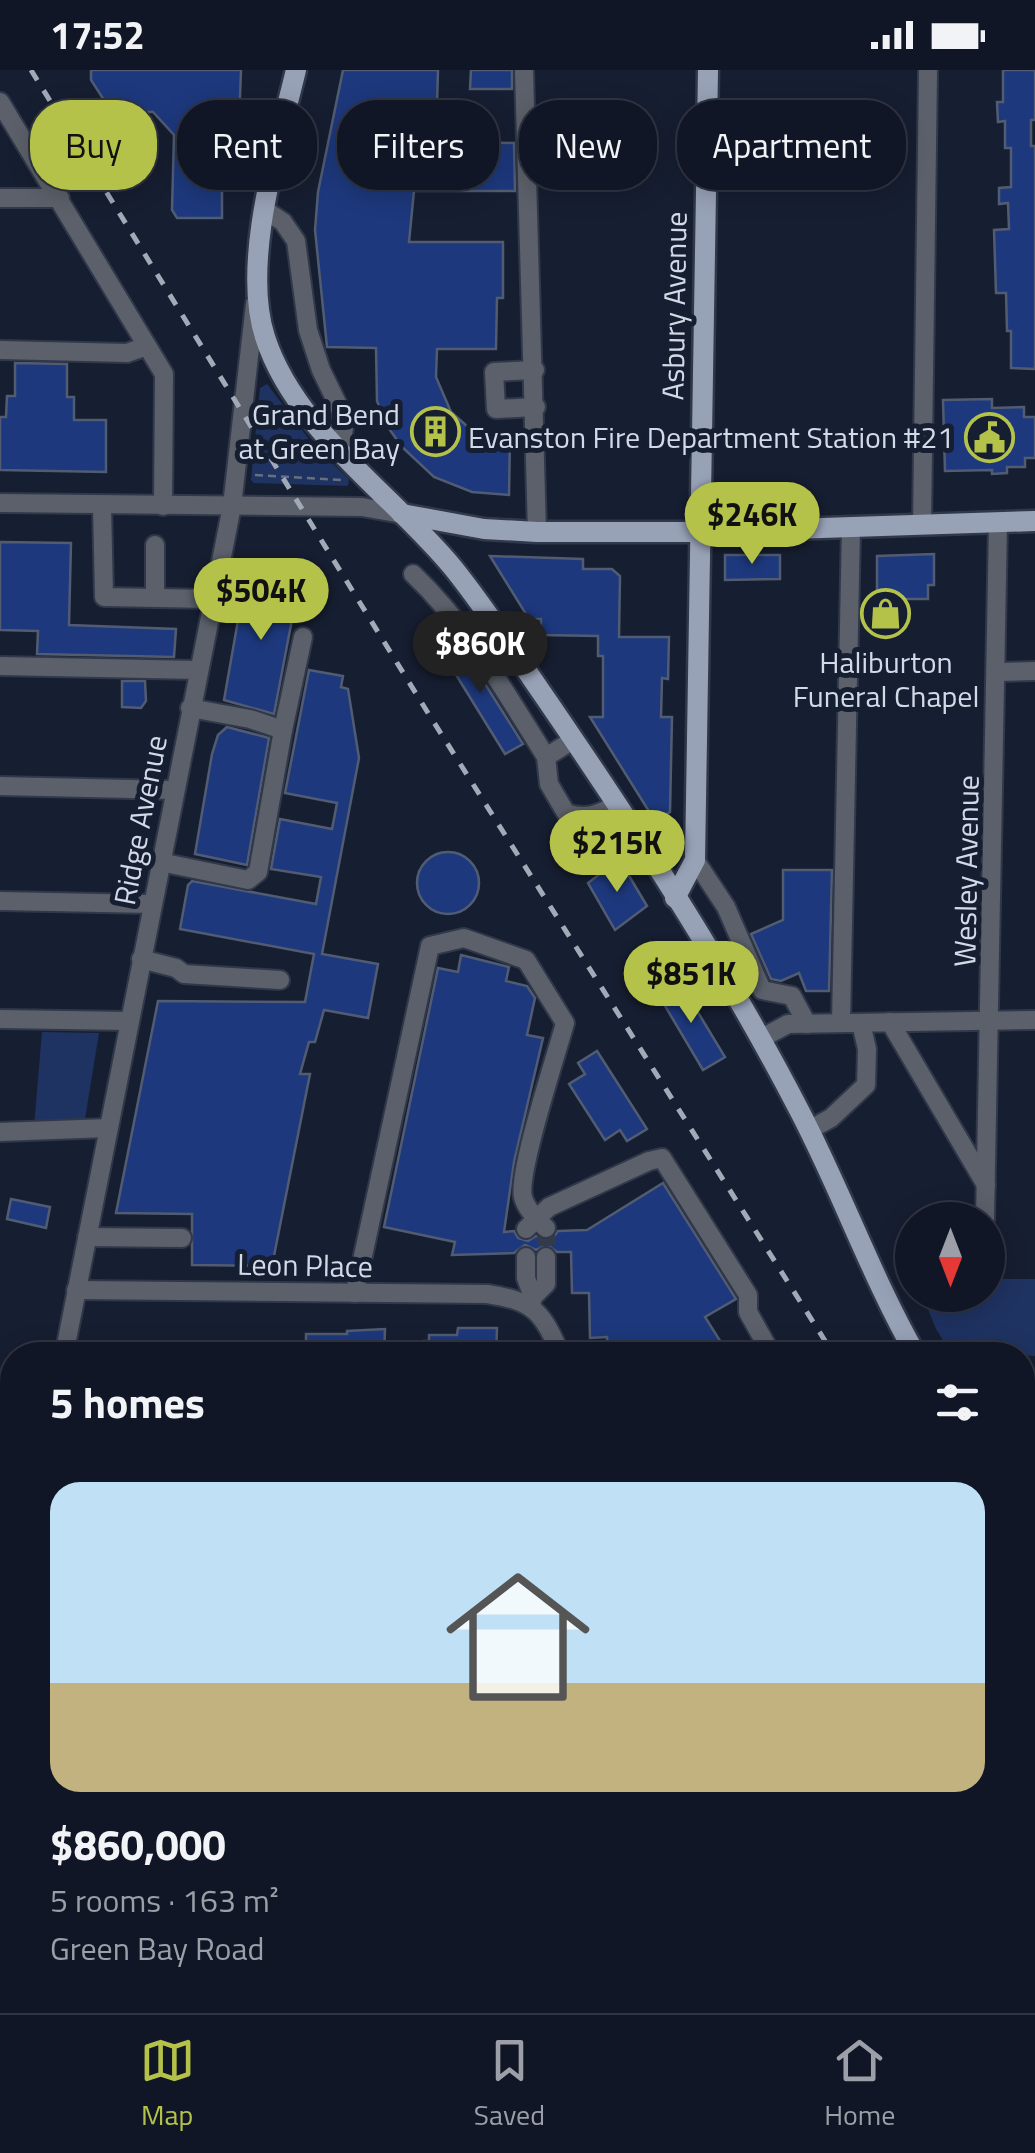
<!DOCTYPE html>
<meta charset="utf-8">
<style>
:root{--surface:#101625;--page:#1e2332;--text:#f1f3f6;--muted:#9c9fa7;--line:#303542;--accent:#b5c249}
body{margin:0;font-family:"Titillium Web",sans-serif;background:var(--page);color:var(--text);height:100vh;display:flex;flex-direction:column;font-size:38px;white-space:nowrap}
*{box-sizing:border-box;margin:0}
p{font-size:32px;color:var(--muted)}
.icon{flex:none;width:55px;height:55px;fill:none;stroke:currentColor;stroke-width:2;stroke-linecap:round;stroke-linejoin:round}
.map{position:relative;flex:1;overflow:hidden}
.drawer{position:absolute;left:0px;top:1272px;width:1035px;height:672px;display:flex;flex-direction:column;background:var(--surface);border-radius:40px 40px 0 0;box-shadow:0 5px 25px #0003,0 0 0 2px var(--line)}
.drawer>*{flex:none}
.top-card{position:absolute;left:30px;top:30px;width:975px;height:90px;display:flex;gap:20px}
.needle{width:65px;rotate:180deg}
.tools{position:absolute;left:895px;top:1132px;display:grid;gap:20px}
.tools a{display:grid;place-items:center;width:110px;height:110px;border-radius:50%;background:var(--surface);box-shadow:0 5px 25px #0003,0 0 0 2px var(--line);font-size:50px}
.price{position:absolute;translate:-50% -85px;padding:0 22px;border-radius:35px;background:var(--accent);color:#111;font-size:32px;line-height:65px;filter:drop-shadow(0 2px 5px #0008)}
.price::after{content:'';position:absolute;left:50%;top:60px;width:30px;height:22px;margin-left:-15px;background:inherit;clip-path:polygon(0 0,100% 0,50% 100%)}
.price.on{background:#222;color:#fff}
ul{padding:0;list-style:none}
li{display:grid;align-content:center;gap:20px;height:530px;padding:0 50px}
li+li{border-top:2px solid var(--line)}
li span{display:grid;place-items:center;height:310px;border-radius:30px;color:#555}
li>.icon{margin-inline-start:auto}
span .icon{width:180px;height:180px;fill:#fffc;stroke-width:1}
li b{font-size:42px}
h2{display:flex;justify-content:space-between;align-items:center;height:120px;padding:0 50px;font-size:42px}
.tag{padding:0 35px;border-radius:40px;background:var(--surface);box-shadow:0 5px 25px #0003,0 0 0 2px var(--line);font-size:35px;line-height:90px}
.tag.on{background:var(--accent);color:#111}
.status{display:flex;justify-content:space-between;align-items:center;height:70px;padding:0 50px;background:var(--surface);direction:ltr}
.status svg{height:28px;fill:currentColor}
.dock{display:flex;justify-content:space-around;align-items:center;height:140px;border-top:2px solid var(--line);background:var(--surface);font-size:28px;color:var(--muted)}
.dock a{display:grid;justify-items:center;gap:5px}
.dock .on{color:var(--accent)}
.map>svg:first-child{display:block}
.green{fill:#1f3362}
.building{fill:#1d387c;stroke:#515c72;stroke-width:2.5}
.lines{fill:none;stroke-linecap:round;stroke-linejoin:round}
.minor-tunnel{stroke:#323a4c;stroke-width:18;stroke-dasharray:18 9;stroke-linecap:butt}
.minor-casing{stroke:#30384a;stroke-width:22}
.major-casing{stroke:#30384a;stroke-width:25}
.path{stroke:#687080;stroke-width:2.5;stroke-dasharray:8 5;stroke-linecap:butt}
.minor{stroke:#5b606a;stroke-width:18}
.major{stroke:#98a2b7;stroke-width:20}
.rail{stroke:#a2aab8;stroke-width:5;stroke-dasharray:12 12;stroke-linecap:butt}
.labels{text-anchor:middle;dominant-baseline:central;stroke-width:10;stroke-linejoin:round;paint-order:stroke}
.street-label{font-size:30px;fill:#d3dae7;stroke:#161e31}
.poi-label{font-size:30px;fill:#d3dae7;stroke:#161e31;text-anchor:end}
</style>
<div class="status"><b>17:52</b><svg viewBox="0 0 49 12"><path d="M0 12V9h3v3zM5 12V6h3v6zM10 12V3h3v9zM15 12V0h3v12zM26 1h20v11H26zM47 4h2v5h-2z"/></svg></div>
<div class="map">
<svg width="1035" height="1943" viewBox="0 0 1035 1943">
<rect width="100%" height="100%" fill="#161e31"/>
<g class="green">
<polygon points="267,314 315,377 349,409 348,416 254,413 251,410 260,318"/>
<polygon points="42,962 99,963 84,1055 34,1057"/>
<polygon points="988,1209 1035,1209 1035,1286 1013,1285 1012,1282 951,1283 936,1259 922,1225 988,1225"/>
<polygon points="69,1933 553,1932 553,1943 388,1943"/>
</g>
<g class="building">
<polygon points="91,0 241,0 237,108 222,109 222,148 177,148 172,140 174,65 153,42 111,41 91,10"/>
<polygon points="343,0 438,0 436,71 514,73 515,121 414,121 409,172 503,172 503,228 497,228 496,279 437,279 436,307 451,342 468,357 510,367 509,425 472,422 434,407 402,377 387,356 377,331 376,278 327,277 315,160 318,122"/>
<polygon points="471,0 512,0 512,19 470,19"/>
<polygon points="1003,0 1035,0 1035,50 1031,50 1031,76 1035,76 1035,299 1011,298 1011,261 1007,261 1006,223 996,223 994,160 1009,159 1008,133 999,134 999,118 1011,117 1011,78 1005,78 1005,51 998,52 997,32 1003,32"/>
<polygon points="15,293 67,294 67,327 74,327 74,350 106,350 106,402 0,400 0,347 6,347 7,326 15,326"/>
<polygon points="992,329 992,338 1024,337 1024,347 1035,347 1035,388 1025,388 1025,397 1007,397 1007,403 992,404 992,400 945,401 943,330"/>
<polygon points="0,472 71,473 69,555 176,559 174,587 37,584 38,561 0,560"/>
<polygon points="934,484 934,515 928,515 928,529 894,529 894,565 877,565 877,486"/>
<polygon points="725,485 780,485 780,509 725,510"/>
<polygon points="490,486 583,489 583,499 612,499 620,506 619,567 669,567 668,609 662,608 661,647 672,647 670,742 655,751 590,647 603,647 603,586 598,586 598,566 541,565 541,549 529,549"/>
<polygon points="250,501 273,501 270,514 298,518 274,644 224,630 244,516"/>
<polygon points="450,565 475,598 523,674 505,684 437,574"/>
<polygon points="309,600 343,606 341,617 348,619 359,688 322,884 378,894 368,948 324,940 315,972 309,972 300,1004 310,1004 272,1196 192,1195 192,1144 116,1143 158,931 305,932 314,884 180,859 188,815 192,811 316,834 321,807 271,799 280,749 332,759 337,733 285,723"/>
<polygon points="122,611 145,611 146,631 141,638 122,637"/>
<polygon points="227,657 269,668 247,795 195,784 212,684 218,665"/>
<circle cx="448" cy="813" r="31"/>
<polygon points="619,789 647,836 615,860 588,813"/>
<polygon points="783,800 832,800 829,921 806,921 799,903 781,911 771,909 751,864 783,850"/>
<polygon points="461,885 509,897 506,911 527,916 535,928 527,965 543,968 514,1092 504,1162 514,1161 518,1168 528,1171 536,1166 551,1170 558,1161 587,1160 663,1113 736,1229 705,1247 729,1285 608,1285 607,1267 590,1268 589,1223 572,1223 571,1182 557,1182 547,1175 536,1180 525,1175 514,1183 452,1185 455,1172 384,1157 438,898 458,902"/>
<polygon points="679,911 725,987 703,1000 658,924"/>
<polygon points="597,981 647,1059 627,1071 620,1060 605,1070 569,1014 585,1004 578,993"/>
<polygon points="11,1129 50,1137 46,1158 7,1149"/>
<polygon points="458,1258 497,1258 496,1285 424,1285 424,1271 429,1271 429,1265 457,1265"/>
<polygon points="385,1259 384,1285 306,1285 306,1264 347,1264 347,1261"/>
</g>
<g class="lines">
<polyline class="minor-tunnel" points="546,1158 546,1187"/>
<defs>
<g id="minor">
<polyline points="524,0 537,462"/>
<polyline points="0,32 164,304 163,436"/>
<polyline points="0,128 60,128"/>
<polyline points="265,140 283,152 296,171 308,260 321,300 341,341 344,357 341,380"/>
<polyline points="0,280 127,283 147,276"/>
<polyline points="535,300 494,302 496,339 536,337"/>
<polyline points="0,433 362,437 402,444"/>
<polyline points="102,435 104,527 211,529"/>
<polyline points="922,455 928,0"/>
<path d="M413,504C468,556 506,623 546,687"/>
<polyline points="155,528 155,475"/>
<polyline points="0,596 197,600"/>
<polyline points="998,602 1035,601"/>
<polyline points="283,660 303,567"/>
<path d="M573,670L546,687L549,714L566,743C585,749 597,746 615,735"/>
<polyline points="0,716 174,720"/>
<polyline points="695,790 726,837 762,920 792,926 807,954"/>
<polyline points="160,792 248,810 258,802 283,660 250,649 190,638"/>
<polyline points="0,831 151,834"/>
<polyline points="141,889 176,898 184,904 280,910"/>
<polyline points="0,949 129,951"/>
<polyline points="890,952 986,1115"/>
<polyline points="841,953 851,457"/>
<polyline points="760,969 788,954 1035,950"/>
<polyline points="809,1060 831,1048 866,1015 867,979 861,953"/>
<polyline points="0,1062 108,1058"/>
<polyline points="985,1150 998,453"/>
<polyline points="526,1159 549,1137 649,1091 662,1088 748,1225 748,1242 772,1285"/>
<polyline points="87,1167 182,1168"/>
<polyline points="526,1187 526,1208 533,1227"/>
<path d="M76,1220L487,1224C535,1231 542,1242 561,1285"/>
<path d="M355,1223L430,876L464,868L526,890L565,953C557,983 517,1103 523,1127C526,1139 537,1150 546,1158"/>
<polyline points="531,1235 533,1227 546,1214 546,1187"/>
<polyline points="64,1285 232,436 255,234"/>
<polyline points="0,1480 12,1476"/>
<polyline points="0,1568 12,1524"/>
<polyline points="1022,1871 1035,1871"/>
<polyline points="0,1941 66,1943"/>
<polyline points="580,1943 581,1932"/>
<polyline points="863,1943 863,1932"/>
</g>
<g id="major">
<path d="M296,0C278,75 241,193 265,267C295,361 394,425 454,499C482,534 508,573 533,610C628,748 722,891 799,1040C841,1120 871,1206 916,1285"/>
<polyline points="402,444 484,459 537,462 700,462 1035,451"/>
<polyline points="675,828 695,790 708,0"/>
<polyline points="1022,1462 1035,1482"/>
</g>
</defs>
<use href="#minor" class="minor-casing"/>
<use href="#major" class="major-casing"/>
<polyline class="path" points="255,405 341,410"/>
<use href="#minor" class="minor"/>
<use href="#major" class="major"/>
<g class="rail">
<polyline points="31,0 428,643 834,1285"/>
<polyline points="1022,1567 1035,1587"/>
</g>
</g>
<defs>
<symbol id="building-ring" viewBox="-11 -11 22 22"><circle r="9.5" fill="#161e31" stroke="#b5c249" stroke-width="1.5"/><path d="M-4-6H4V6H1V3H-1V6H-4ZM-2.5-4.3h1.7v1.8h-1.7ZM.8-4.3h1.7v1.8H.8ZM-2.5-1h1.7V.8h-1.7ZM.8-1h1.7V.8H.8Z" fill="#b5c249"/></symbol>
<symbol id="civic-ring" viewBox="-11 -11 22 22"><circle r="9.5" fill="#161e31" stroke="#b5c249" stroke-width="1.5"/><path d="M-.6-6.5H3V-4.5H.6V-3L4-1V1h2V6H-6V1h2V-1L-.6-3ZM-1.2 2.5V6h2.4V2.5Z" fill="#b5c249"/></symbol>
<symbol id="shop-ring" viewBox="-11 -11 22 22"><circle r="9.5" fill="#161e31" stroke="#b5c249" stroke-width="1.5"/><path d="M-5-2.5h2.3a2.7 3.5 0 0 1 5.4 0H5L5.5 6h-11ZM-1.5-2.5h3a1.5 2.3 0 0 0-3 0Z" fill="#b5c249"/></symbol>
</defs>
<g fill-rule="evenodd">
<use href="#building-ring" x="408" y="334" width="55" height="55"/>
<use href="#civic-ring" x="962" y="340" width="55" height="55"/>
<use href="#shop-ring" x="858" y="516" width="55" height="55"/>
</g>
<g class="labels">
<g class="street-label">
<text transform="translate(674 236) rotate(-89)">Asbury Avenue</text>
<text transform="translate(140 750) rotate(-79)">Ridge Avenue</text>
<text transform="translate(966 801) rotate(-89)">Wesley Avenue</text>
<text transform="translate(305 1195) rotate(1)">Leon Place</text>
</g>
<g class="poi-label">
<text x="400" y="344">Grand Bend<tspan x="400" dy="34">at Green Bay</tspan></text>
<text x="954" y="367">Evanston Fire Department Station #21</text>
<text x="886" y="592" text-anchor="middle">Haliburton<tspan x="886" dy="34">Funeral Chapel</tspan></text>
</g>
</g>
</svg>
<div class="tools">
<a><svg class="needle" viewBox="-14 -14 28 28"><path d="M0-13l5 13h-10z" fill="#e53935"/><path d="M0 13l5-13h-10z" fill="#9c9fa7"/></svg></a>
</div>
<b class="price" style="left:752px;top:497px">$246K</b>
<b class="price" style="left:261px;top:573px">$504K</b>
<b class="price on" style="left:480px;top:626px">$860K</b>
<b class="price" style="left:617px;top:825px">$215K</b>
<b class="price" style="left:691px;top:956px">$851K</b>
<div class="top-card">
<a class="tag on">Buy</a>
<a class="tag">Rent</a>
<a class="tag">Filters</a>
<a class="tag">New</a>
<a class="tag">Apartment</a>
</div>
<section class="drawer">
<h2>5 homes<svg class="icon" aria-label="filters" viewBox="0 0 24 24"><path d="M4 7h16M4 17h16"/><circle cx="9" cy="7" r="2"/><circle cx="15" cy="17" r="2"/></svg></h2>
<ul>
<li><span style="background:linear-gradient(#bfe0f5 65%,#c2b280 0)"><svg class="icon" aria-label="home" viewBox="0 0 24 24"><path d="M3 11l9-7 9 7M6 9v11h12V9"/></svg></span><div><b>$860,000</b><p>5 rooms · 163 m²</p><p>Green Bay Road</p></div></li>
</ul>
</section>
</div>
<nav class="dock">
<a class="on"><svg class="icon" aria-label="map" viewBox="0 0 24 24"><path d="M3 6l6-2 6 2 6-2v14l-6 2-6-2-6 2zM9 4v14M15 6v14"/></svg>Map</a>
<a><svg class="icon" aria-label="saved" viewBox="0 0 24 24"><path d="M7 4h10v16l-5-4-5 4z"/></svg>Saved</a>
<a><svg class="icon" aria-label="home" viewBox="0 0 24 24"><path d="M3 11l9-7 9 7M6 9v11h12V9"/></svg>Home</a>
</nav>
